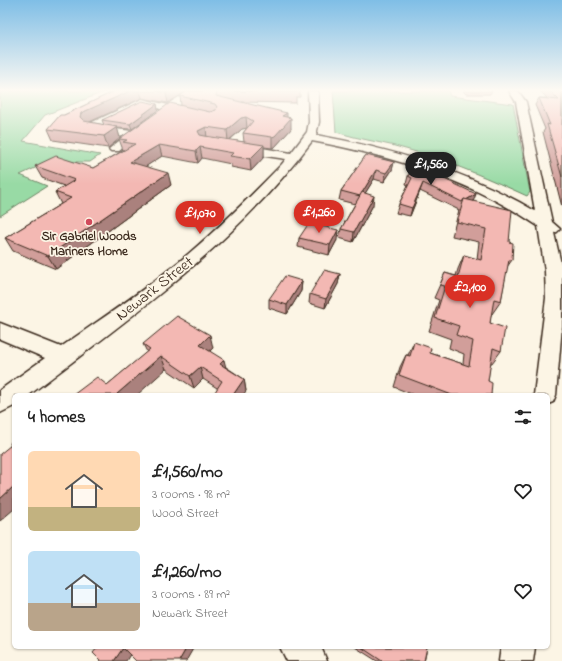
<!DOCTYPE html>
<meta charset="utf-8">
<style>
:root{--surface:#fff;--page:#f6f6f6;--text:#222;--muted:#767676;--accent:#d93025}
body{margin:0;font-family:"Indie Flower",sans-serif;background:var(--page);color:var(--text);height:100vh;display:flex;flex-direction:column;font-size:15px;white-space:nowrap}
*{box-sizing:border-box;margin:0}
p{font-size:13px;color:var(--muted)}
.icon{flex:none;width:22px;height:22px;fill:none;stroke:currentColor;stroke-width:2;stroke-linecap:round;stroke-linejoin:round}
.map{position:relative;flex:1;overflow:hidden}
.sheet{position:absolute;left:12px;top:393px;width:538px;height:256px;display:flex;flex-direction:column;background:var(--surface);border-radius:6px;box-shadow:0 1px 3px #0004}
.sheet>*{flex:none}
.price{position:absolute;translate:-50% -34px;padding:0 9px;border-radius:14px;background:var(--accent);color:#fff;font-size:13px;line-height:26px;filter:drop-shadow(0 1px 2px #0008)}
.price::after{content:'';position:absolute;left:50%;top:24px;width:12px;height:9px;margin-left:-6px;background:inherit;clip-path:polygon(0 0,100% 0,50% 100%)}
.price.current{background:#222;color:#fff}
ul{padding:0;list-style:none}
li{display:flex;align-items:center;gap:12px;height:100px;padding:0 16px}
li span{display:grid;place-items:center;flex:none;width:112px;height:80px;border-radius:6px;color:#555}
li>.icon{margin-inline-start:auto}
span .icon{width:48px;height:48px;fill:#fffc;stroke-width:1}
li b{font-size:17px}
h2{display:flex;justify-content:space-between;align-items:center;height:48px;padding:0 16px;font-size:17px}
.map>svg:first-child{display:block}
.green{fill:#98daa5;stroke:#6a8262}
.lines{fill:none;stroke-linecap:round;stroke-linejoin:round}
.minor-casing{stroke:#3b2a1e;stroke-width:3}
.minor{fill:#fcf5e5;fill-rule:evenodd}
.wall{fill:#d19e9a;stroke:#3b2a1e;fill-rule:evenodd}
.shaded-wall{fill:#aa817d;stroke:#3b2a1e}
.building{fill:#f3b8b3;stroke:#3b2a1e}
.poi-dot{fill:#d1495b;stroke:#fcf5e5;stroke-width:1.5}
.labels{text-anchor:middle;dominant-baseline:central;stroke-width:3.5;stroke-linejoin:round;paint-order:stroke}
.far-poi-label{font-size:13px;font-weight:bold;fill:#3b2a1e;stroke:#fcf5e5}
.street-label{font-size:16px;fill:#3b2a1e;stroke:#fcf5e5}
</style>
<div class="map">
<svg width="562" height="661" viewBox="0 0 562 661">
<rect width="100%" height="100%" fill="#fcf5e5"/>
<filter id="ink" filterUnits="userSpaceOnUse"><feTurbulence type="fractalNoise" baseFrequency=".025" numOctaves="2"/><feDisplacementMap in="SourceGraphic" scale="8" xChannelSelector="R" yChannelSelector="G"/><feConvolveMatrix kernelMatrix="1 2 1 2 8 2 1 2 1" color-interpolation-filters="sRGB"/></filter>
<g filter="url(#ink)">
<g class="green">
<polygon points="0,91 106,91 45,115 23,141 100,155 90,162 48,162 20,175 47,186 0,216"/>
<path d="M333,91H448L450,96L513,104L530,192L527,196C490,179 453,163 413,151C388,143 361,140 336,132Z"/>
</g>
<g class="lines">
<defs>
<g id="minor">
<path d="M308,91H318L319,122L316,135C393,149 467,171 535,211L516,102L509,91H518L526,102L552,222L560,229L557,232L554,233L562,268V326L556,395L553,402L548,404V395H534L546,298L545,271L538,226C470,180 393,156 312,141C235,244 131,317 29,395H14V406L0,413V390L45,358L0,339V323L61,347C101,319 142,292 180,261C216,231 249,198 282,164L286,159L238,152L234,150L232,148L234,146L238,144L291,153L307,132L309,122Z"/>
<polygon points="142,99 195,111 196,113 191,116 143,105 99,127 132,131 140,128 145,131 119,151 111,151 109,149 124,137 88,131 85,127 86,125"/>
<polygon points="280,647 321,647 327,661 287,661"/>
<polygon points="501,647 535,647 533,661 499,661"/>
</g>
</defs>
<use href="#minor" class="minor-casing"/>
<use href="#minor" class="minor"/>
</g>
<g class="wall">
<path d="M115,91H300V97H296V103L242,102L287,117L291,129L275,147L272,148L264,147V157L251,171L231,167V164L202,158L198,163L162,156L146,166L171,185L56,269L13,251L5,238L61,204L55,192L64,186L42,178L35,166L93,168L124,150H123L119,139L108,148L53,140L48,129L64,115ZM180,96L181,105L120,138L117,128L132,129L158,110L157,104L102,120L104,125L89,122L142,98L168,103ZM247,128L243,133L244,142L230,140L242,129Z"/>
<polygon points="463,91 492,91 490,94 466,94"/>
<polygon points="540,91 562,91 562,207 543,132 545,129 535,105 539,98 547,98"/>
<polygon points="366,155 394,162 392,170 384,182 374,179 365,193 373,205 353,242 339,238 341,229 355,204 339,200 341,191"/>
<polygon points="428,174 473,201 509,242 512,260 507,267 501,301 492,314 491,314 490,323 501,351 492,363 490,363 488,381 491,395 414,395 394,387 400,367 406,355 408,355 414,342 430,353 463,364 464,354 449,348 451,339 429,331 439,300 434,298 445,273 456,276 458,269 464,255 477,259 479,242 452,236 459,210 420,191 410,216 396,213 399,204 408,185 406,184 408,176"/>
<polygon points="299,238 337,240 329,255 298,247"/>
<polygon points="340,274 338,284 325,308 309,303 310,294"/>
<polygon points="302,281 301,291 287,314 269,308 269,299"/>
<polygon points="143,344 213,348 210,351 226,367 244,379 246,391 217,388 203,379 194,388 166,369 107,385 147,352"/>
<polygon points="355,647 427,647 424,661 377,661"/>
</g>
<g class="shaded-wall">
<polygon points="130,91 140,91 142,98 85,124 80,117 81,113"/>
<polygon points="169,91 187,91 168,103 166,93"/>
<polygon points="157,104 158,110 132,129 130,124"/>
<polygon points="287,113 287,122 291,118 291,129 275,147 272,148 272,137 282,116"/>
<polygon points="246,117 247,128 242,129 228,141 227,130 241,118"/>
<polygon points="117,127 120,138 108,148 104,136"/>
<polygon points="206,127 207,139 200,142 198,131"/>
<polygon points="159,145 162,156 134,174 130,162"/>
<polygon points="264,145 264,157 251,171 250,159"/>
<polygon points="200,147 202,158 198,163 196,151"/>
<polygon points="394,162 392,170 384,182 386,173"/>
<polygon points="376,170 374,179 358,205 360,196"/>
<polygon points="168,173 171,185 56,269 48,256"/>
<polygon points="423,183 420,191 410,216 412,208"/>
<polygon points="476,194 473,202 463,202"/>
<polygon points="374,196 373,205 353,242 354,232"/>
<polygon points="338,230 337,240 329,255 330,245"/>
<polygon points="340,274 338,284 325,308 326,299"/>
<polygon points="302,281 301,291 287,314 287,305"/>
<polygon points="210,335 213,348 203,357 200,345"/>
<polygon points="161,356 166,369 137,395 118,395 117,394"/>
<polygon points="224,360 227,372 220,364"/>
<polygon points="200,367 203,379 194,388 190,376"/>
<polygon points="244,379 246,391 243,395 233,395"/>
<polygon points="14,486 14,509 0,521 0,499"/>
<polygon points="187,647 194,647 186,661 179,661"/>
<polygon points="123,648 134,648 126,661 114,661"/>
</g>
<g class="building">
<polygon points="115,91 130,91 81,113 80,117 84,121 117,127 104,136 48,129 60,115 64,115"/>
<polygon points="157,91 169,91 166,93"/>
<polygon points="187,91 296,91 296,92 217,91 216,96 287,113 282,116 291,118 275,136 272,137 243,133 253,121 246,117 241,118 227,130 206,127 198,131 200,135 205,136 264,145 250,159 230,156 233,153 200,147 196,151 159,145 130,162 168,173 48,256 5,238 71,198 55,192 75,180 35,166 56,156 93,168 135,144 123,142 127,140 119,139 170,103 210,112 216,110 217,107 215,104 180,96"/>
<polygon points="550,91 562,91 562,177 547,124 550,125 539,98 559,100"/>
<polygon points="142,101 157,104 130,124 102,120"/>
<polygon points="366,155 394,162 386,173 376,170 360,196 341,191"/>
<polygon points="420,161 431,165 427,174 442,178 476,194 466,200 464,199 462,202 423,183 412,208 399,204 412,178 408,176 411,169 415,170"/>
<polygon points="362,192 374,196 354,232 341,229"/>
<polygon points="464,199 512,210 509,242 513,243 512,260 509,260 501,301 494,299 490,323 505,328 501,351 493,348 488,381 492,383 491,395 452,395 399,375 406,355 410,356 414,342 431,348 430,353 469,366 473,341 456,335 459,326 435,318 445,286 440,285 445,273 458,277 464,255 481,260 486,229 457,222"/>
<polygon points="309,223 338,230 330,245 299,238"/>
<polygon points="324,270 340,274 326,299 310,294"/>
<polygon points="285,276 302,281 287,305 269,299"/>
<polygon points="177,316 210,335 200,345 224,360 220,364 244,379 233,395 213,395 222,381 200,367 190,376 161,356 117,394 118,395 73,395 97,377 107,385 150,349 143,344"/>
<polygon points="14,440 14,486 0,499 0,454 11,445 10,443"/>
<polygon points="98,647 187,647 179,661 136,661 123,648 114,661 101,661 93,653"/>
<polygon points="361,647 427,647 424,661 382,661"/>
</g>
</g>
<linearGradient id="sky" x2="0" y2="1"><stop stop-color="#7fbee6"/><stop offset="0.49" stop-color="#fefaf3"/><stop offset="1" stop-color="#fefaf3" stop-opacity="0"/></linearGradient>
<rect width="562" height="184" fill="url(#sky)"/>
<circle class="poi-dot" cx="89" cy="222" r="4"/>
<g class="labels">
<g class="far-poi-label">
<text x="89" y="236">Sir Gabriel Woods<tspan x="89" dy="15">Mariners Home</tspan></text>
</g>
<g class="street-label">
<text transform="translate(155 289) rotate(-38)">Newark Street</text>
</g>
</g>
</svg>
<b class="price current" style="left:431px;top:186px">£1,560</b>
<b class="price" style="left:319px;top:234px">£1,260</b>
<b class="price" style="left:200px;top:235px">£1,070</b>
<b class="price" style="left:470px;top:309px">£2,100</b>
<section class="sheet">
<h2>4 homes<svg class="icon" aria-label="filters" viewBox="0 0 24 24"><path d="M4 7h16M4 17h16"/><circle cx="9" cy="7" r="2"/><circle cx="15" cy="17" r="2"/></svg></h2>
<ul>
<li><span style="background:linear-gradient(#ffd9b3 70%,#c2b280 0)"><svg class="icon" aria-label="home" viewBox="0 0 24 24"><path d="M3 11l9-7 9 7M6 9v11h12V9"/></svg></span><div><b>£1,560/mo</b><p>3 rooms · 98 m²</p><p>Wood Street</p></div><svg class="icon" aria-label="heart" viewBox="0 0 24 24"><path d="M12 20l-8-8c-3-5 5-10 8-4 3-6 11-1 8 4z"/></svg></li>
<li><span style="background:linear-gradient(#bfe0f5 65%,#b9a48a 0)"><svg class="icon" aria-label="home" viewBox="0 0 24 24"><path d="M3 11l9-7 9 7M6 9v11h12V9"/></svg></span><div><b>£1,260/mo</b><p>3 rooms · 89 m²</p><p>Newark Street</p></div><svg class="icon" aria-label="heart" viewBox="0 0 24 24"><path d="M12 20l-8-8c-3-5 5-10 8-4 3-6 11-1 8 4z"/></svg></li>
</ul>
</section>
</div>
